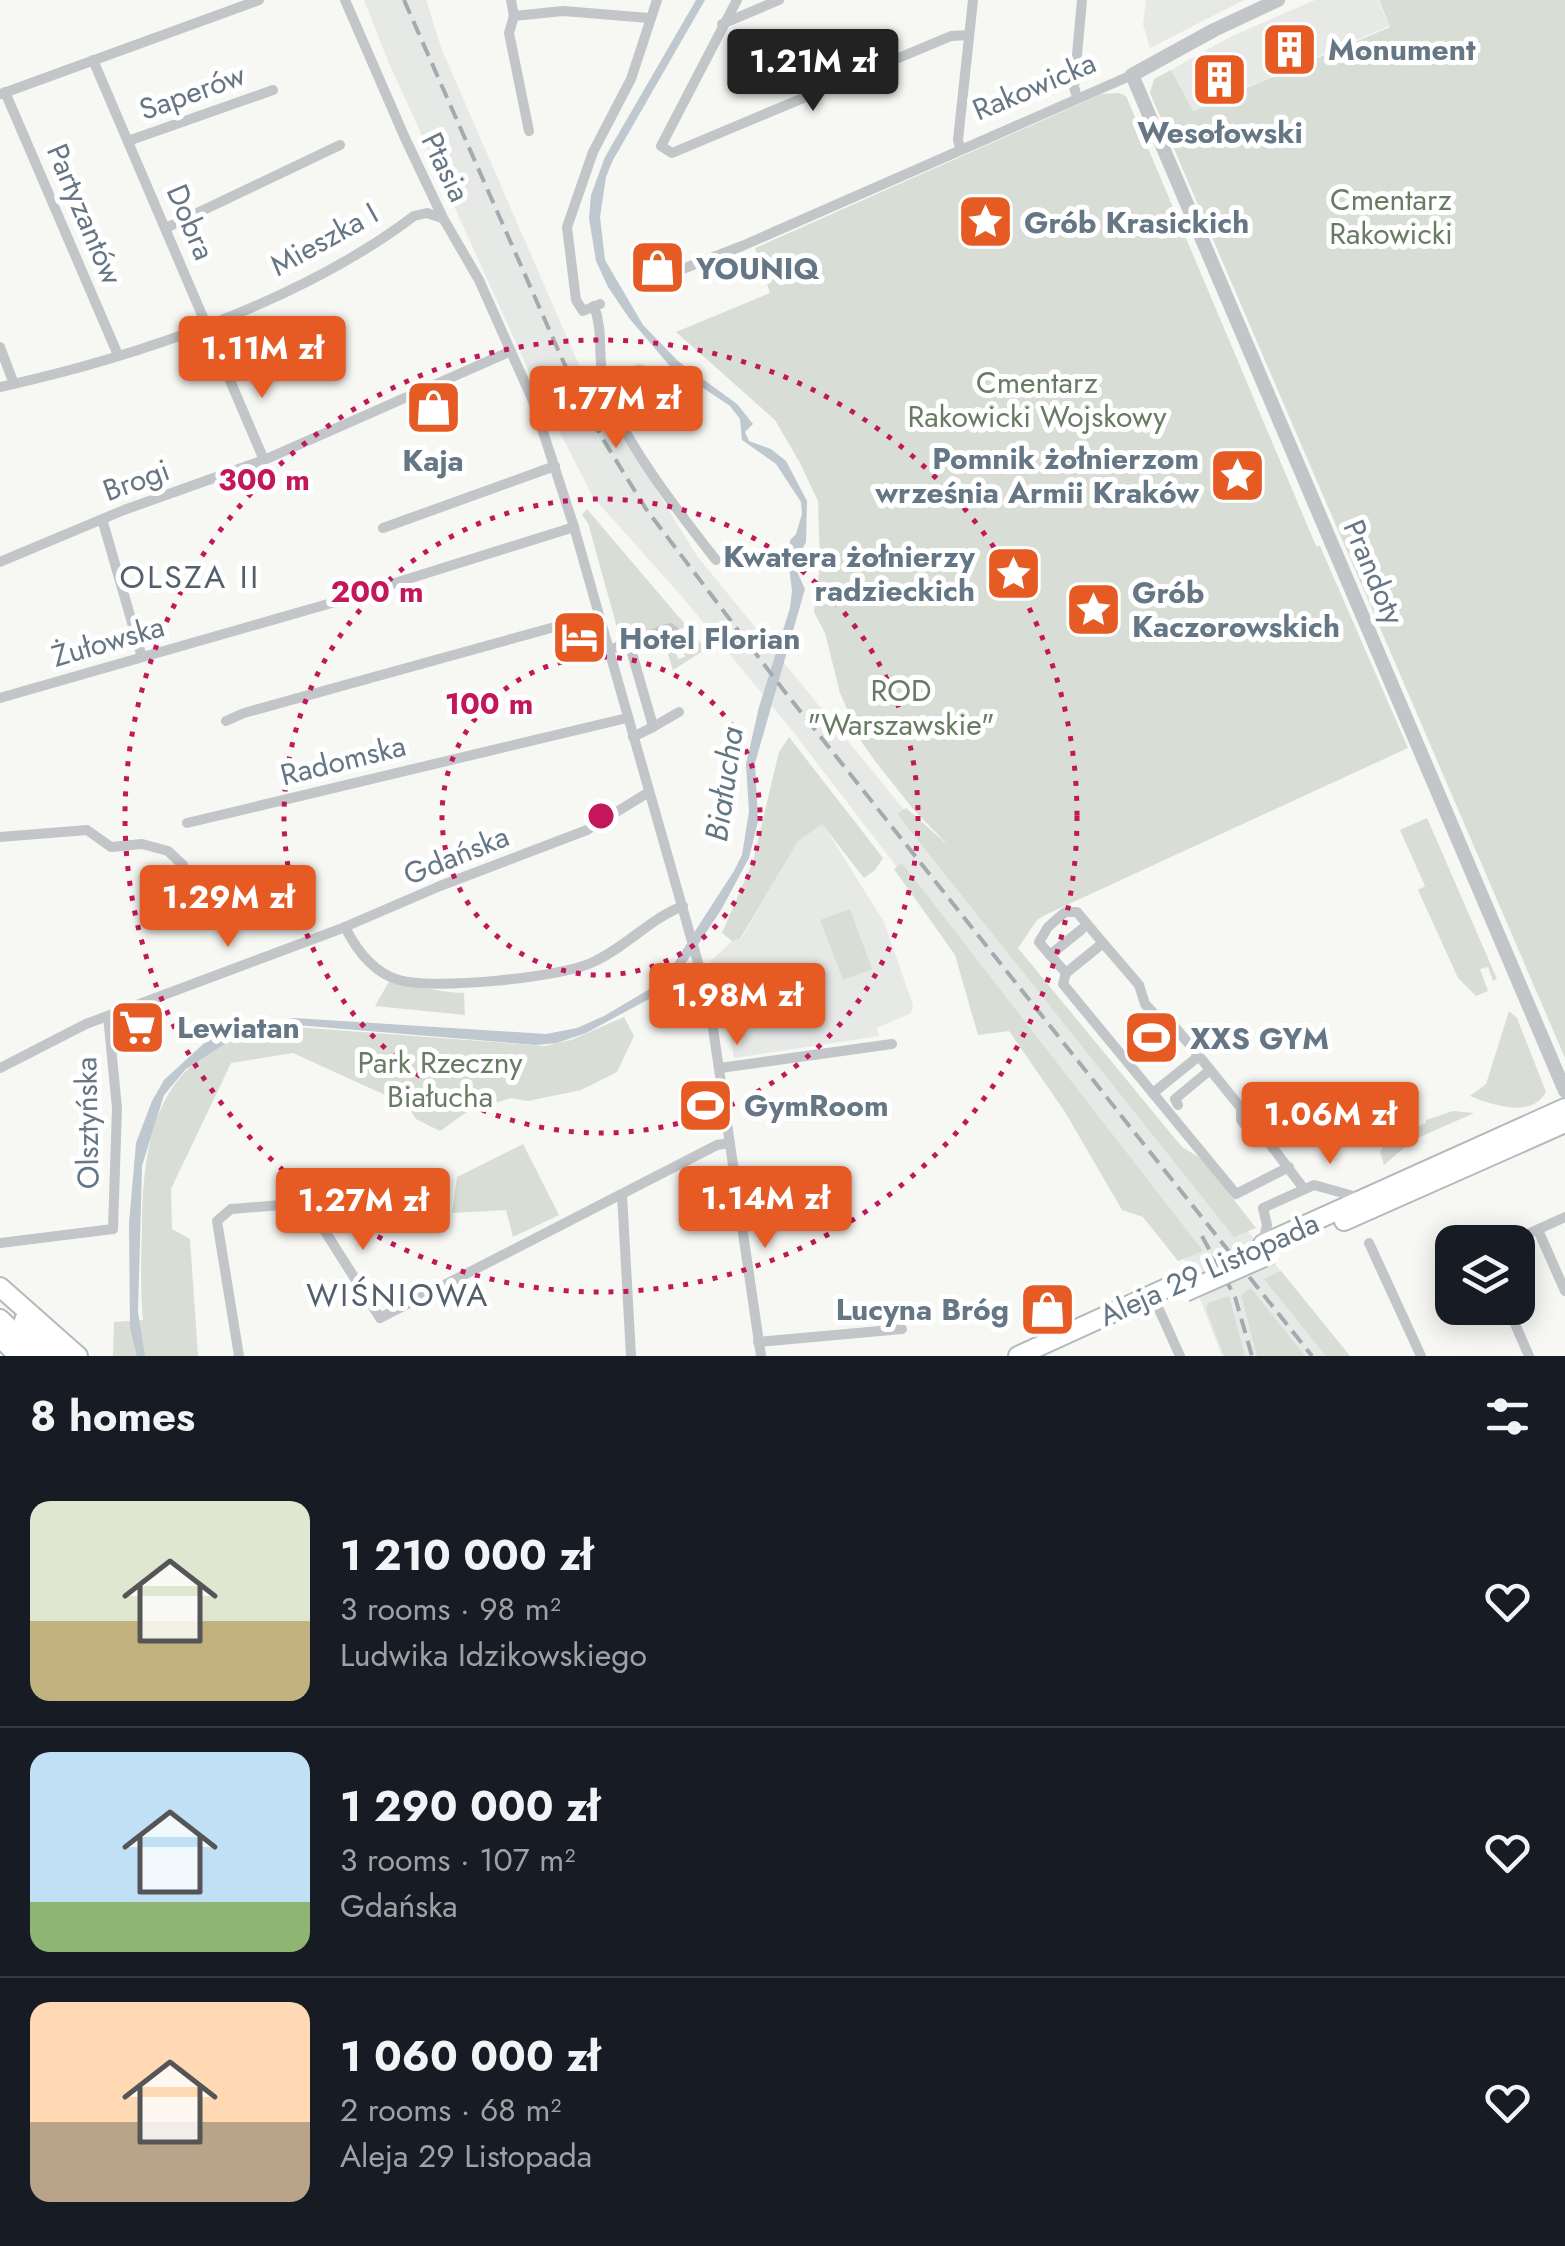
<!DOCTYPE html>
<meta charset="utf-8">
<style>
:root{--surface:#171b24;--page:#242831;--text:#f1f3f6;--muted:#9ea1a6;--line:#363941;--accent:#e65b24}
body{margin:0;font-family:Jost,sans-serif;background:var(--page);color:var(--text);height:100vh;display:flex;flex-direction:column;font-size:38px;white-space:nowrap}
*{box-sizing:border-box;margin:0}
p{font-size:32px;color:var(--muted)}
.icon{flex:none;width:55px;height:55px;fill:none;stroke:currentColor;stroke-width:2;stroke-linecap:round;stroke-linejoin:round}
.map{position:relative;height:1356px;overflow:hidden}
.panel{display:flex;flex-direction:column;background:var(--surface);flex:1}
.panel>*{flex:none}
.buttons{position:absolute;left:1435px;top:1225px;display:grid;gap:20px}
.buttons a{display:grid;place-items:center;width:100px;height:100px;border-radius:20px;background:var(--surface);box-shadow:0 5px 25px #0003;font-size:50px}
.price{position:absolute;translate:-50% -85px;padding:0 22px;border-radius:10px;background:var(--accent);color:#fff;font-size:32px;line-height:65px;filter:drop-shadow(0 2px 5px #0008)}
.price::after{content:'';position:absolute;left:50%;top:60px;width:30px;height:22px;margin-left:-15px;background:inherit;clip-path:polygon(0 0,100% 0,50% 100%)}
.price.on{background:#222;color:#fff}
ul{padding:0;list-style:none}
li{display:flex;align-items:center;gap:30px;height:250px;padding:0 30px}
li+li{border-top:2px solid var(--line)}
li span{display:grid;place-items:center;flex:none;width:280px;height:200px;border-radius:20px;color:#555}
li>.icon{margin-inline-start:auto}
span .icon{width:120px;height:120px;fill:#fffc;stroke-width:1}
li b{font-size:42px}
h2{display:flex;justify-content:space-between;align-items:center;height:120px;padding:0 30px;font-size:42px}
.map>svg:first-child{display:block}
.built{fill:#e7e9e7}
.green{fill:#d8ded5}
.water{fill:#bfc8ce}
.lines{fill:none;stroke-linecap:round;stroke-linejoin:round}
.primary-casing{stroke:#b5b9bd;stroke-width:22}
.minor{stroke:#c2c6c9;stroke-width:10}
.tertiary{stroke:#c2c6c9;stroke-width:14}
.primary{stroke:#fff;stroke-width:18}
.rail{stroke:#a4aab0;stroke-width:4;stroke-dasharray:15 8;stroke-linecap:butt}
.primary-bridge-casing{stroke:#b5b9bd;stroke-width:22;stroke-linecap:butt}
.primary-bridge{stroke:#fff;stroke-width:18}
.ring{fill:none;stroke:#c2185b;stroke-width:5;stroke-dasharray:5 10}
.labels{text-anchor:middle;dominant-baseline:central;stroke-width:10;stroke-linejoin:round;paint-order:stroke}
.poi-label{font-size:30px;font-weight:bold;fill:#657685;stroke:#fff;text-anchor:start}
.street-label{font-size:30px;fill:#657685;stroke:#fff}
.park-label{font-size:30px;fill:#687c64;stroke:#fff}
.neighbourhood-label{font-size:32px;letter-spacing:2.5px;fill:#535f6a;stroke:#fff}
.water-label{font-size:32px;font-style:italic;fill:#617782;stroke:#fff}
.centre{fill:#c2185b;stroke:#fff;stroke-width:5}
.ring-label{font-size:30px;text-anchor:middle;font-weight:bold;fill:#c2185b;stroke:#fff;stroke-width:10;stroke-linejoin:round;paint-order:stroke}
</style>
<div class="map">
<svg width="1565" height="1356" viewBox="0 0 1565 1356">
<rect width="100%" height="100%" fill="#f7f7f4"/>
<g class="built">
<polygon points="364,0 426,0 442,50 578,363 697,556 1350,1356 1222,1356 1171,1224 787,724 684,599 593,497 533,380 388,61"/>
<polygon points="1146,0 1244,0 1150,48 1143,24"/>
<polygon points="1315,0 1378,0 1389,26 1192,111 1171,70 1230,37"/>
<polygon points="822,823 884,922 913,1005 911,1013 877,1028 879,1036 734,1058 726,1009 711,961 732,941 741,939 798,840"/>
</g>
<g class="green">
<polygon points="1379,0 1565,0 1565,1058 1150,93 1154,79 1171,70 1193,111 1390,27"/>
<polygon points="1119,93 1126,96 1316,546 1320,546 1408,748 1045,915 1037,920 1018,948 1182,1147 1202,1159 1256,1228 1234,1237 897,814 906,808 949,846 913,809 875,761 861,741 840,693 825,633 814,612 820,564 818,501 800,463 775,420 676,332 770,293 755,248 1102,94"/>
<path d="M639,364C656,367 669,381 680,394V402L666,410L658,404L649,411L643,412C644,394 628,385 633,366Z"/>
<polygon points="587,509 706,649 673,670 662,636 670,634 668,638 672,652 676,651 678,659 685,657 684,651 692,648 683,628 621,642 588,523 582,515"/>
<polygon points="789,737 883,858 875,870 864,878 822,824 798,841 740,939 732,941 722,933 753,861 779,752"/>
<polygon points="1427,818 1497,979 1493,981 1488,967 1480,969 1488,991 1476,996 1458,978 1418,890 1425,886 1400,830"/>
<polygon points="902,863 1203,1251 1178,1261 1143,1217 1122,1210 1065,1112 1009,1031 978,1035 955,955 894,869"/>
<polygon points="850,909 872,969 843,980 820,920"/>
<path d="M390,980C416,984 438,993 464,993L465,1015L375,1006Z"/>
<path d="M1509,1011L1517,1018L1546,1092C1531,1119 1493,1105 1470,1096L1486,1084Z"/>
<path d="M624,1017L634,1036L617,1072L581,1090L528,1101L511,1098L467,1112L440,1131L416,1119L407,1105L293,1053L231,1063L171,1189L172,1229L190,1239L198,1356H113L114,1322L143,1320C140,1288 141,1257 142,1226C143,1113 170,1038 296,1027L545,1046L571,1040Z"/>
<polygon points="1453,1111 1474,1113 1413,1140 1384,1165 1380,1152 1388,1140 1426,1123 1426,1120"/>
<polygon points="523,1144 559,1215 513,1237 506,1210 452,1213 457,1177"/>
<polygon points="1281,1271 1350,1356 1326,1356 1264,1279"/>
<polygon points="1251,1288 1305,1356 1257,1356 1241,1295"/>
<polygon points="1229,1296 1245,1356 1224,1356 1206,1309 1208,1303"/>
</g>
<polygon class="water" points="696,0 705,0 613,160 606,177 600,217 605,260 643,325 678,361 737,404 753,424 745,432 749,441 771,449 786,461 807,501 806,542 794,565 805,589 755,763 758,821 749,858 721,910 681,970 649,999 586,1033 557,1043 536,1045 296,1025 250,1033 231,1040 186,1069 164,1095 142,1166 138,1312 145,1356 137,1356 130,1328 129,1223 136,1143 152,1101 164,1080 212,1036 234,1028 294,1018 546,1034 577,1028 604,1016 648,990 675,962 734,871 742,855 749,811 746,764 759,707 790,608 792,591 788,559 790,540 796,534 802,514 801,502 776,464 742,440 740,419 730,406 669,365 629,318 608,287 596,261 589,218 591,195 605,157"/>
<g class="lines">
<defs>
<g id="primary">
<polyline points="1344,1221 1565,1123"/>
<polyline points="1263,1244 1565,1108"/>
<polyline points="0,1287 78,1356"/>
<polyline points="0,1319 39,1356"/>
<polyline points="24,1320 58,1356"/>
<polyline points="0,1337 18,1356"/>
<polyline points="1018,1356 1182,1281"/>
</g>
</defs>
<use href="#primary" class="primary-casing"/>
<g class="minor">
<polyline points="345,0 405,138 443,218 479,280 533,401 574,527 709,1001 761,1356"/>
<polyline points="511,0 514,16 509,33 529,131"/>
<polyline points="737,0 661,146 672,153 951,36 969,35"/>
<polyline points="514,16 563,11 649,18"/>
<polyline points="722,24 779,0"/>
<polyline points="93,60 264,460"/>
<polyline points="5,92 118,355"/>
<polyline points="1,94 259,0"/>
<polyline points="1077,97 1074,87 1082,0"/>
<polyline points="128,141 273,90"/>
<polyline points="960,148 958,140 973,0"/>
<polyline points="166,228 340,145"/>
<polyline points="641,285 742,246 1132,75"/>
<polyline points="600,304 583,311 576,300 567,227 593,152 631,79 657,0"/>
<path d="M594,306C604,332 597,357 604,383C620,438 680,514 716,560"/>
<polyline points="0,347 14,384"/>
<path d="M0,387C137,357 302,301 414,216L427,213L442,218"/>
<polyline points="102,519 142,657"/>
<polyline points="383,528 555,466"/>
<polyline points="0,562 124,510 264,460 511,351"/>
<polyline points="629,643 670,628 674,631 680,648"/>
<polyline points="608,650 629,643 651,719 653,727 633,737"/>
<polyline points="0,698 328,604 574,527"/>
<polyline points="226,721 244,713 598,615"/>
<polyline points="653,727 679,712"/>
<polyline points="187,823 627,718"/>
<polyline points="0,837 87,830 111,847 142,844 168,851 183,865"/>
<polyline points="1066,912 1077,912 1103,943"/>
<path d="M345,927C356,949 374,973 399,980C432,990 558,978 591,963C624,949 649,919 683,906"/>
<polyline points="1082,929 1050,955 1066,973 1063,984 1236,1194 1289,1167"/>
<polyline points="1050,955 1039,942 1048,927 1064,913"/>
<polyline points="1066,973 1103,943 1139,985 1145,1004 1159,1019 1174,1026 1199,1056"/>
<polyline points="0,1068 86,1024 340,929 440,886 587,830 649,792"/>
<polyline points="720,1068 892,1044"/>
<polyline points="1153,1093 1199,1056 1241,1108 1241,1120 1252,1134 1267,1140 1304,1189"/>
<polyline points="1178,1105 1175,1099 1210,1070"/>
<polyline points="622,1194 631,1356"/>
<polyline points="1538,1230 1565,1291"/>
<polyline points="1510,1242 1565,1217"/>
<polyline points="0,1243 113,1229 117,1108 108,1016"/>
<polyline points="1263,1243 1267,1225 1263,1208 1314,1185 1350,1195"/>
<polyline points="1369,1243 1421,1356"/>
<polyline points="1157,1305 1180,1356"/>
<polyline points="1508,1308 1529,1356"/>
<polyline points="758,1342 902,1329"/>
<polyline points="239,1356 217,1221 231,1209 307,1203 380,1318 717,1145 730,1143"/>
</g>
<polyline class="tertiary" points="1278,0 1214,30 1132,75 1565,1091"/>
<use href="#primary" class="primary"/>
<g class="rail">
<polyline points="404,0 563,361 601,436 646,509 785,692 1312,1356"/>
<polyline points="1202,1236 1235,1297 1252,1356"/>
</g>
<defs>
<polyline id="primary-bridge" points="1185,1292 1271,1254"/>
</defs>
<use href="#primary-bridge" class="primary-bridge-casing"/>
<use href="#primary-bridge" class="primary-bridge"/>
</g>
<g class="ring">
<circle cx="601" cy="816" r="159"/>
<circle cx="601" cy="816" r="317"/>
<circle cx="601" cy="816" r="476"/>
</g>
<defs>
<symbol id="building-square" viewBox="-11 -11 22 22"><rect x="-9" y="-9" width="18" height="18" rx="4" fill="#e65b24" stroke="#fff"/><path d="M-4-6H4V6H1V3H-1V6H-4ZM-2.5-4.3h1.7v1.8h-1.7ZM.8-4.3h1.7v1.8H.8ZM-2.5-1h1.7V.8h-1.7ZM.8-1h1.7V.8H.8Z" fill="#fff"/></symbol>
<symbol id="sight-square" viewBox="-11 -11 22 22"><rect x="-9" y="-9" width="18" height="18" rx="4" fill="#e65b24" stroke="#fff"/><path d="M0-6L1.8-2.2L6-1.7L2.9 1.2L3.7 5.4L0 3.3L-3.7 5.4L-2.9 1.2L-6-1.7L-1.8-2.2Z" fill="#fff"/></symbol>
<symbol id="shop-square" viewBox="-11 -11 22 22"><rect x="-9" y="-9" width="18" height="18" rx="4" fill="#e65b24" stroke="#fff"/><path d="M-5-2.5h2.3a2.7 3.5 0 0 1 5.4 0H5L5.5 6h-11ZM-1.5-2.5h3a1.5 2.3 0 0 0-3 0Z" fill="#fff"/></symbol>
<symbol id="hotel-square" viewBox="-11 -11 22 22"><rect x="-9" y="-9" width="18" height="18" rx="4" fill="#e65b24" stroke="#fff"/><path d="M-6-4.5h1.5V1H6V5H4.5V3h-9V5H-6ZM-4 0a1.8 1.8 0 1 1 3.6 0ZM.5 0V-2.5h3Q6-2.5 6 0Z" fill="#fff"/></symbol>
<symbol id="supermarket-square" viewBox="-11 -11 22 22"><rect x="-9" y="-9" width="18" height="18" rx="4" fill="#e65b24" stroke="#fff"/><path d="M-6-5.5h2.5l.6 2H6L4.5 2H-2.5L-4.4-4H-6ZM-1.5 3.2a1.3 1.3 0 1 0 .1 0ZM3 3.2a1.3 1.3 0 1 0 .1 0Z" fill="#fff"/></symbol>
<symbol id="stadium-square" viewBox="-11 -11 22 22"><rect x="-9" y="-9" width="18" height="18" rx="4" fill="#e65b24" stroke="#fff"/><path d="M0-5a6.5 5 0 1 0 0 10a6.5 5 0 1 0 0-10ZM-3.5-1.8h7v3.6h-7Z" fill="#fff"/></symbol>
</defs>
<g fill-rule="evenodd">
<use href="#building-square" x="1258" y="18" width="63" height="63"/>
<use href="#building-square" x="1188" y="48" width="63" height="63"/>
<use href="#sight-square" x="954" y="190" width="63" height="63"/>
<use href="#shop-square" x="626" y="236" width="63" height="63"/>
<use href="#shop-square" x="402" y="376" width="63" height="63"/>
<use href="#sight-square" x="1206" y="444" width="63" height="63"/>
<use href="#sight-square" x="982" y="542" width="63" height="63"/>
<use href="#sight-square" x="1062" y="578" width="63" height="63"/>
<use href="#hotel-square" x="548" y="606" width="63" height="63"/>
<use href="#supermarket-square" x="106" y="996" width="63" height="63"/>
<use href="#stadium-square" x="1120" y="1006" width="63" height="63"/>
<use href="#stadium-square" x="674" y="1074" width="63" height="63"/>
<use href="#shop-square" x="1016" y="1278" width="63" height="63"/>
</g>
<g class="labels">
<g class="poi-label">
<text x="1328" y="49">Monument</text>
<text x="1220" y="132" text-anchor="middle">Wesołowski</text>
<text x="1024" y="222">Grób Krasickich</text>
<text x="696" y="268">YOUNIQ</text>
<text x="1199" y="458" text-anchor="end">Pomnik żołnierzom<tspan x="1199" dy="34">września Armii Kraków</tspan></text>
<text x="433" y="460" text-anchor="middle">Kaja</text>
<text x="975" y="556" text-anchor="end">Kwatera żołnierzy<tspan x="975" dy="34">radzieckich</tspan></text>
<text x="1132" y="592">Grób<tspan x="1132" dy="34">Kaczorowskich</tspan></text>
<text x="619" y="638">Hotel Florian</text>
<text x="177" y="1027">Lewiatan</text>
<text x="1190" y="1038">XXS GYM</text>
<text x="744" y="1105">GymRoom</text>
<text x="1009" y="1309" text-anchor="end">Lucyna Bróg</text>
</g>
<g class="street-label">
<text transform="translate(1034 86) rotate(-23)">Rakowicka</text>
<text transform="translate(192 92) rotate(-20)">Saperów</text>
<text transform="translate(446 167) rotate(64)">Ptasia</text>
<text transform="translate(85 214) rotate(67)">Partyzantów</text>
<text transform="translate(191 222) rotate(67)">Dobra</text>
<text transform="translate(324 239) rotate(-29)">Mieszka I</text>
<text transform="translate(136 480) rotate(-20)">Brogi</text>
<text transform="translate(1374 572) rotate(67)">Prandoty</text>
<text transform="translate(108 641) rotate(-16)">Żułowska</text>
<text transform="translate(343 760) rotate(-14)">Radomska</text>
<text transform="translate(456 855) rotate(-22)">Gdańska</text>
<text transform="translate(87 1123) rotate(-91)">Olsztyńska</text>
<text transform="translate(1209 1269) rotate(-24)">Aleja 29 Listopada</text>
</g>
<g class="park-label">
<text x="1391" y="199">Cmentarz<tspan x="1391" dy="34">Rakowicki</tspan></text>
<text x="1037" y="382">Cmentarz<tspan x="1037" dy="34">Rakowicki Wojskowy</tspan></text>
<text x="901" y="690">ROD<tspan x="901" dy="34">"Warszawskie"</tspan></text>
<text x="440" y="1062">Park Rzeczny<tspan x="440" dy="34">Białucha</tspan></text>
</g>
<g class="neighbourhood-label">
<text x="190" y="577">OLSZA II</text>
<text x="398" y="1295">WIŚNIOWA</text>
</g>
<g class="water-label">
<text transform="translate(724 784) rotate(-82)">Białucha</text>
</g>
</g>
<circle cx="601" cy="816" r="15" class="centre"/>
<g class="ring-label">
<text x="264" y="490">300 m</text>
<text x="377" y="602">200 m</text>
<text x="489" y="714">100 m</text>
</g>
</svg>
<div class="buttons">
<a><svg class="icon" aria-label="layers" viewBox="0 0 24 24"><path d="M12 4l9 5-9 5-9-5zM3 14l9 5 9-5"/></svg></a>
</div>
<b class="price on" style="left:813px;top:114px">1.21M zł</b>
<b class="price" style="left:262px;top:401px">1.11M zł</b>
<b class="price" style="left:616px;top:451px">1.77M zł</b>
<b class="price" style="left:228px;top:950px">1.29M zł</b>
<b class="price" style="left:737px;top:1048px">1.98M zł</b>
<b class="price" style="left:1330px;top:1167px">1.06M zł</b>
<b class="price" style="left:765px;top:1251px">1.14M zł</b>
<b class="price" style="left:363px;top:1253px">1.27M zł</b>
</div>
<section class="panel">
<h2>8 homes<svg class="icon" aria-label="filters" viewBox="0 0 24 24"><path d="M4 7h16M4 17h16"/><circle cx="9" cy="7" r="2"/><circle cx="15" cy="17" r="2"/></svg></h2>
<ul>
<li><span style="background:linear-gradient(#dfe7d0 60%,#c2b280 0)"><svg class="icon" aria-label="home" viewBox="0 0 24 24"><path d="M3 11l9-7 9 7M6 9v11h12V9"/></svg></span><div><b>1 210 000 zł</b><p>3 rooms · 98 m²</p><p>Ludwika Idzikowskiego</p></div><svg class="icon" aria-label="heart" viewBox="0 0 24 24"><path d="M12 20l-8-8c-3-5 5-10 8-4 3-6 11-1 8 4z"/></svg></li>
<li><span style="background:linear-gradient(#bfe0f5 75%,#8fb573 0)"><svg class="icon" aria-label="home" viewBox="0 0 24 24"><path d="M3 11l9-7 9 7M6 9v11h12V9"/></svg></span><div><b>1 290 000 zł</b><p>3 rooms · 107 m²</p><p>Gdańska</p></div><svg class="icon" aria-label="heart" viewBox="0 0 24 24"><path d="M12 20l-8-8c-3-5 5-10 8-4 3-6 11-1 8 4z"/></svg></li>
<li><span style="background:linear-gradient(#ffd9b3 60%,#b9a48a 0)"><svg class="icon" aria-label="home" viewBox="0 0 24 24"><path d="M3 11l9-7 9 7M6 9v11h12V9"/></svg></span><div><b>1 060 000 zł</b><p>2 rooms · 68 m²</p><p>Aleja 29 Listopada</p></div><svg class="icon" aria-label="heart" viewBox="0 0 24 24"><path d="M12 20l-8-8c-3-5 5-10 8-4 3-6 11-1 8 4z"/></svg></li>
</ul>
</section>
